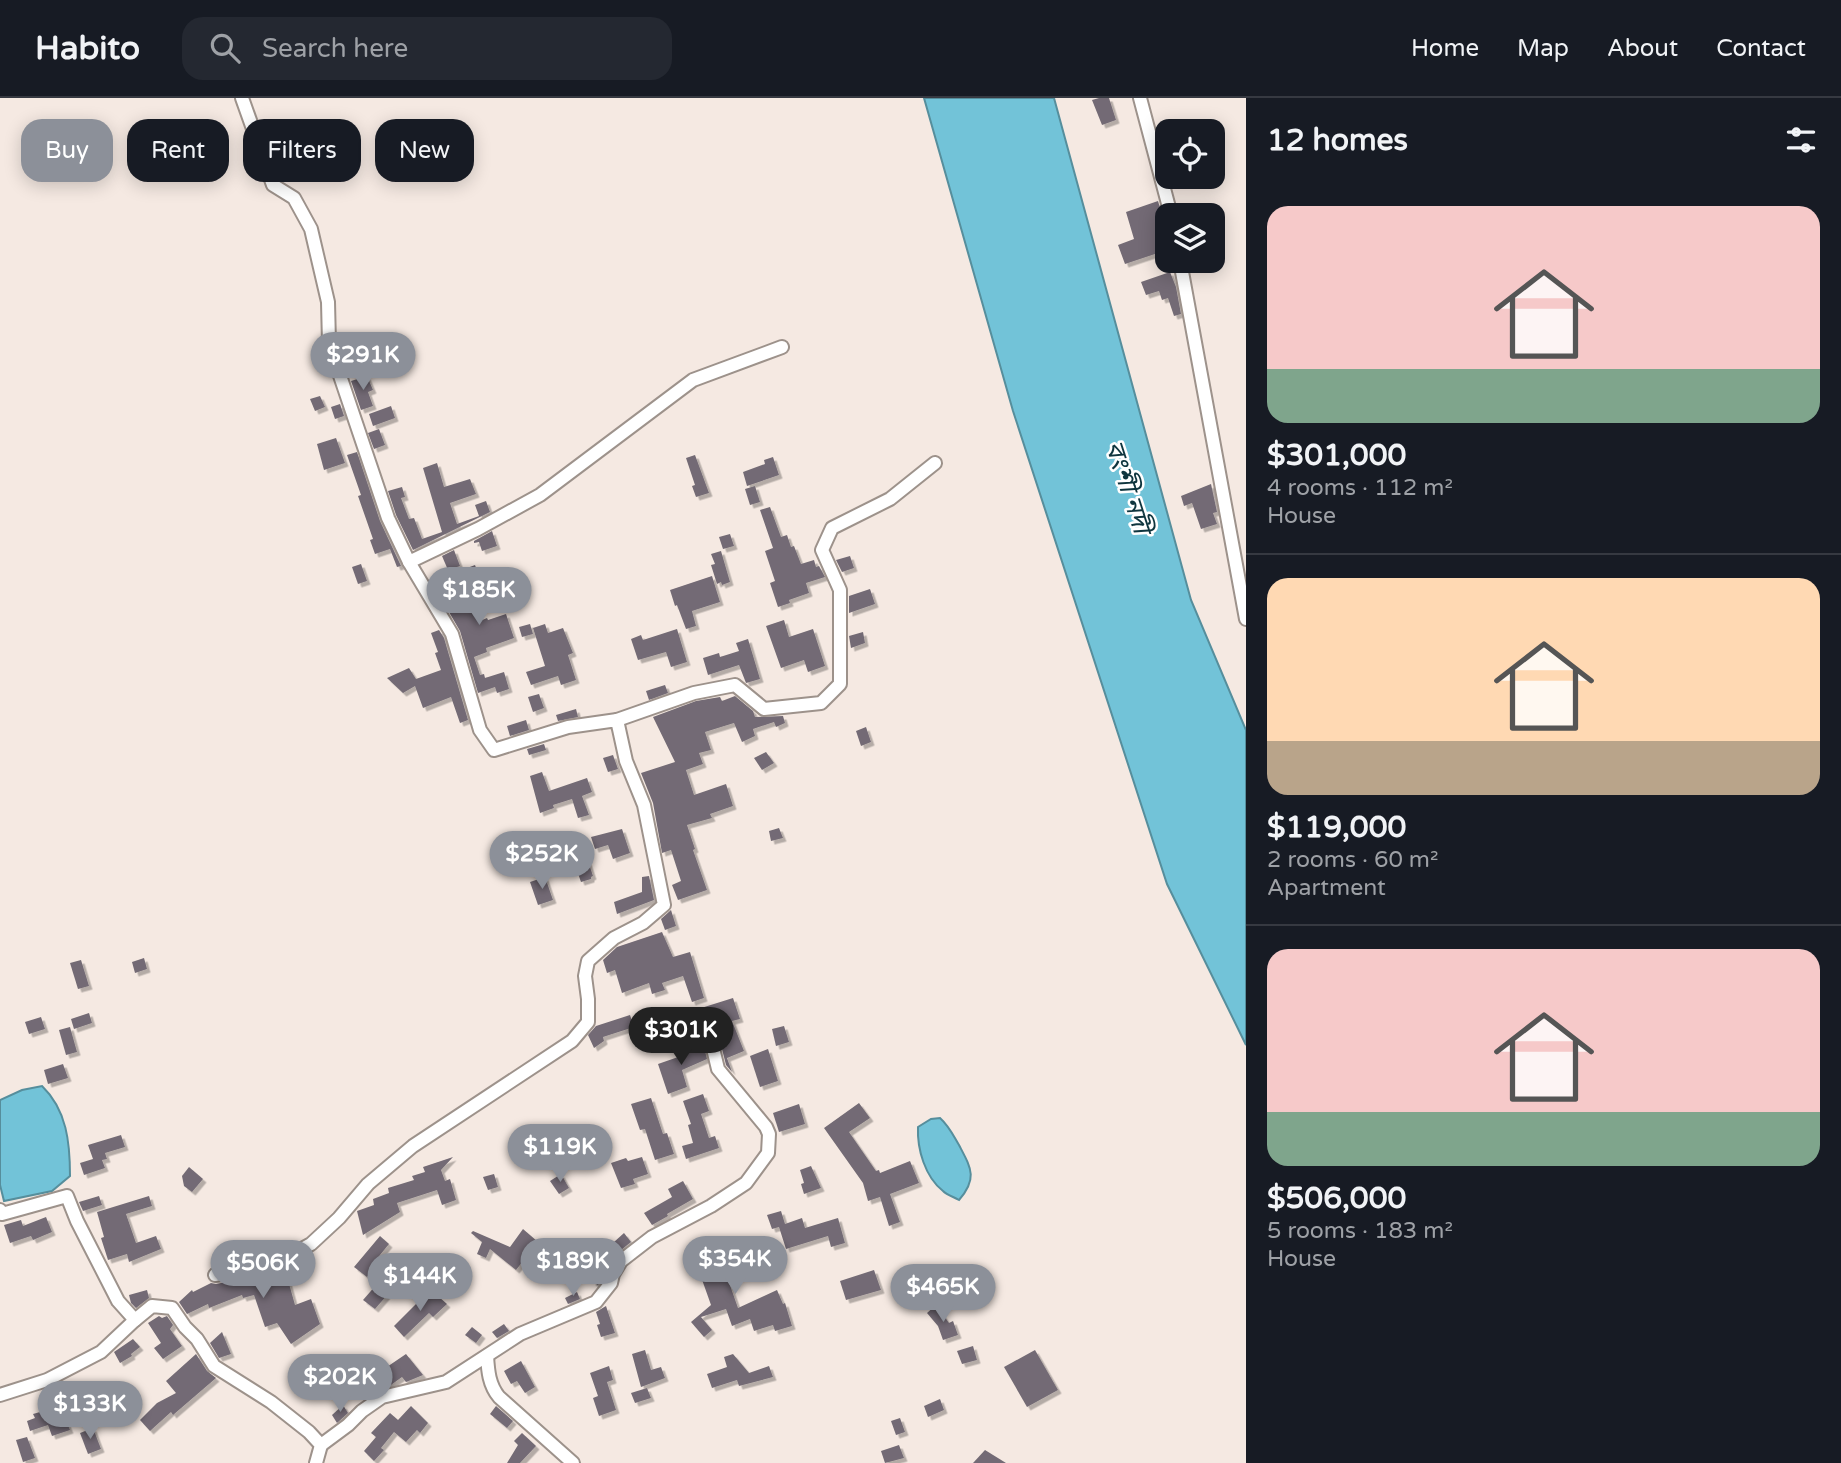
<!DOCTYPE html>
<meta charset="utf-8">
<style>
:root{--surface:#171b24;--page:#242831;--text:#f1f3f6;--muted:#9ea1a6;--line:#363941;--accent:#8c9099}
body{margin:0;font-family:"Varela Round","Noto Sans Bengali",sans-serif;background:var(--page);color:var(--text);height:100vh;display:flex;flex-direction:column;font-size:26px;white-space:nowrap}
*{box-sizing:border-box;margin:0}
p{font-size:23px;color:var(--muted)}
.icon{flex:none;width:38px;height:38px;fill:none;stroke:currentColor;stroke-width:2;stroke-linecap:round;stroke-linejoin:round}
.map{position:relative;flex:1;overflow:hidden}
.sheet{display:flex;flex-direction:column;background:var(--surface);width:595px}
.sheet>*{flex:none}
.guide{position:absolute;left:21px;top:21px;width:665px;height:63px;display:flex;gap:14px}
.tools{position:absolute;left:1155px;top:21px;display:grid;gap:14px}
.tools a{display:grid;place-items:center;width:70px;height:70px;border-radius:14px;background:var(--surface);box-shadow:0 4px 18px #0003;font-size:35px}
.price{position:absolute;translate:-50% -60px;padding:0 16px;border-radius:24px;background:var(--accent);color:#fff;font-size:23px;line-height:46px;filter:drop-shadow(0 2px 4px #0008)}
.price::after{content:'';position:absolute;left:50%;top:42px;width:21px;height:16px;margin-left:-10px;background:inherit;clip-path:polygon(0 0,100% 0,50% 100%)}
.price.on{background:#222;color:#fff}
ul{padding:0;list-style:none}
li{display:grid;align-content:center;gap:14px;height:371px;padding:0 21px}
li+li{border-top:2px solid var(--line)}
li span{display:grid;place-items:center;height:217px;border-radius:21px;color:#555}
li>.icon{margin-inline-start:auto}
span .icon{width:126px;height:126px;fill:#fffc;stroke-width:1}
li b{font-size:30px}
h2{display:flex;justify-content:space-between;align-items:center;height:84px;padding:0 21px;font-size:30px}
.pill{padding:0 24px;border-radius:21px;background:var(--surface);box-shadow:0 4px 18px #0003;font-size:24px;line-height:63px}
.pill.on{background:var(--accent);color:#fff}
header{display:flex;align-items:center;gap:42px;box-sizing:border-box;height:98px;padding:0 35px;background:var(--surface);border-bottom:2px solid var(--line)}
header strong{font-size:33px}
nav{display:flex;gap:38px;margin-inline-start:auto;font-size:24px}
.search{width:490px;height:63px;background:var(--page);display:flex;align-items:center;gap:18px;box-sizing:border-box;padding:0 24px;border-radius:21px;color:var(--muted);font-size:26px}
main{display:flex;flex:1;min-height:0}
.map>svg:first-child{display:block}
.water{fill:#72c3d8;stroke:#568e9c;stroke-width:2}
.building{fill:#736b74;filter:url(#shadow)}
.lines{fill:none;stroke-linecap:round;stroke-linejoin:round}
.minor-casing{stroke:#9d928b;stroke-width:16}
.minor{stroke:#fff;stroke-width:12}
.labels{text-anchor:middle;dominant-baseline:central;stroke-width:5;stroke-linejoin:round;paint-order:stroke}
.water-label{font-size:26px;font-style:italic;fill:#0e353e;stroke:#fff}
</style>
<header>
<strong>Habito</strong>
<div class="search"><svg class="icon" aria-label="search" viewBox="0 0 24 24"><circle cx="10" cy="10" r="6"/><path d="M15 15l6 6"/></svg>Search here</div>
<nav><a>Home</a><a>Map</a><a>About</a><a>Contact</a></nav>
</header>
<main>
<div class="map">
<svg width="1246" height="1365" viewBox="0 0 1246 1365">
<defs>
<filter id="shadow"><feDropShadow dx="3.5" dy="3.5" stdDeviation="0" flood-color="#0004"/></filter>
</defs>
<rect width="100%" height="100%" fill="#f5e9e2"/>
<g class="water">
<polygon points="924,0 1054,0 1191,502 1246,632 1246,947 1167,786 1013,313"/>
<path d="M42,988C67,1012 70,1045 70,1078L52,1093L4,1103L0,1087V1002L22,992Z"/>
<path d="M940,1020C949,1028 953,1037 959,1047C971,1070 978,1080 959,1102C954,1099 947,1097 943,1093C925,1079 917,1051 918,1029L931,1021Z"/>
</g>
<g class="building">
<polygon points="1099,0 1109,0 1116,22 1102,27 1092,2"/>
<polygon points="1158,103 1167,133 1167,152 1125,166 1118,147 1134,141 1126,114"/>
<polygon points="1170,174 1176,189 1181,216 1174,218 1168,200 1162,202 1159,193 1146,197 1141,184"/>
<polygon points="367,278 373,292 368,294 373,308 361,312 351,283"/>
<polygon points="320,298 325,309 315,313 310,301"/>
<polygon points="340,306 344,318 335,321 331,309"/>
<polygon points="391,308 395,320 373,328 369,316"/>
<polygon points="379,331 385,347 374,351 368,335"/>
<polygon points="336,340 345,365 324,372 317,346"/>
<polygon points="357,354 380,423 401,468 397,469 390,451 375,456 370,442 373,441 358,398 361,397 347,357"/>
<polygon points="695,357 709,395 696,399 692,388 695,387 686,360"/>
<polygon points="773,359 779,377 747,388 743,374 765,366 764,362"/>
<polygon points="437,365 444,389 470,381 476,396 450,405 457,426 479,418 475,407 486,403 490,414 413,452 396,417 388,393 402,389 405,399 401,400 409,421 414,420 422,441 442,434 423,370"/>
<polygon points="1211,386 1217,414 1213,415 1217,426 1201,431 1192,405 1184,408 1181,398"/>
<polygon points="755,388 760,404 750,407 745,391"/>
<polygon points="770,409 781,439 787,437 791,449 794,448 801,466 814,462 816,469 819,468 825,479 806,485 809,495 789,502 790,505 778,509 770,485 775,483 765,453 773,450 760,412"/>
<polygon points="492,433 497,448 482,453 479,444 474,445 474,443"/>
<polygon points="730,436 734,448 723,451 719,439"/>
<polygon points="454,452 460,468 448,472 442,458"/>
<polygon points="721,453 730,484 722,487 721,484 717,486 711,467 715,466 711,456"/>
<polygon points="850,458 854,470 842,474 836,462"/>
<polygon points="361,466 367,483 358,486 352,469"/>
<polygon points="475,467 479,478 495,472 500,488 490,491 489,487 470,493 480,523 487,520 488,522 506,516 514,540 486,550 487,554 474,559 480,577 484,576 485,580 504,574 509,591 497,595 495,589 478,595 460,533 442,502 469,493 462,472"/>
<polygon points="712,478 720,504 692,513 696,528 686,531 677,507 675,508 670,492"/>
<polygon points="870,491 875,506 849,515 849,498"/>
<polygon points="784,522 789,539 813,531 825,568 808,574 804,562 781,570 766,528"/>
<polygon points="530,526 533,536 522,539 519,529"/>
<polygon points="545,526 548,535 563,530 573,555 568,557 576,582 561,587 558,578 531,587 526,574 545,568 533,530"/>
<polygon points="677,531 687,564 671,569 666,554 638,562 631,541 641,537 643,542"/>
<polygon points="439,532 444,540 468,622 460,625 451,599 423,610 415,588 403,595 387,580 409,570 416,581 441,572 435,555 438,554 431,535"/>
<polygon points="863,534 865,545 851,550 849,538"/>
<polygon points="748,541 760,581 746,585 739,567 708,577 703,560 719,555 720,559 739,553 736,545"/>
<polygon points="665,587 668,595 649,602 646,593"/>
<polygon points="539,596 544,610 533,614 528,599"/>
<polygon points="735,598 753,613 755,619 783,618 785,625 776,629 774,624 753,631 755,638 742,644 734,625 705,634 711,652 699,655 703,666 686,672 694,697 726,686 733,708 710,716 712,720 687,727 695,751 693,752 707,792 678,802 672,787 681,783 671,752 662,755 653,705 641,675 675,664 653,619 696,603 720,599 722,603"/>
<polygon points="576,611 578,619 558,623 556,617"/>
<polygon points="526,622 529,632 510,638 507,628"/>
<polygon points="866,629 871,644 861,648 856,633"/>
<polygon points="544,646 546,652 529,657 527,651"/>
<polygon points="766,654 774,665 762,672 754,660"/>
<polygon points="613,657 618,671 608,674 603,660"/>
<polygon points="542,674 549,693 587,680 592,694 582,698 589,717 578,720 572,701 553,707 554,710 540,715 530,678"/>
<polygon points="779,730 783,740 771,743 769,733"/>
<polygon points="622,731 630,755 613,761 608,747 595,751 591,739"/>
<polygon points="588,763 593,778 591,779 591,781 581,784 575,767"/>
<polygon points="649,778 654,802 617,816 614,804 642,794 642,779"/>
<polygon points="545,779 553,802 538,807 530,784"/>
<polygon points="671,812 676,828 665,832 661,821"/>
<polygon points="662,834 673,859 690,854 704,900 692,904 683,878 662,885 665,892 652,896 649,885 622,895 615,872 607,875 603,862 617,849"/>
<polygon points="144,860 147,871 135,875 132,864"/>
<polygon points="81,862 89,888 78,891 70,865"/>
<polygon points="733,900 740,921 732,923 744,953 727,960 732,974 726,967 718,935 712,929 705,931 698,911"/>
<polygon points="89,915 92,925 74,931 71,921"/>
<polygon points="630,917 634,929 603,939 604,943 594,950 588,937 596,928"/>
<polygon points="41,919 45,931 29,936 25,924"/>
<polygon points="784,928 789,944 776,948 772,931"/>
<polygon points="70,929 77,954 66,957 59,932"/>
<polygon points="702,941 707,961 682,972 687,989 668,996 658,966 684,957 682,952 695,947 694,943"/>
<polygon points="768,951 778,983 760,989 750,958"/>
<polygon points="63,966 68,980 48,986 44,972"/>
<polygon points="703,996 709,1013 701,1016 709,1040 715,1038 719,1050 686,1061 682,1048 693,1045 688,1027 691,1026 683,1003"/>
<polygon points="651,1000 663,1036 667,1035 674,1056 655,1062 645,1031 640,1032 631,1006"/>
<polygon points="859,1005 870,1020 849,1034 876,1073 879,1072 880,1075 910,1063 919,1085 890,1096 900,1124 889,1128 880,1099 868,1103 863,1085 824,1030"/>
<polygon points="799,1006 805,1026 779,1034 773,1015"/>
<polygon points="121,1037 125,1049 105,1055 107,1061 102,1062 105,1070 84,1077 80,1065 93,1061 88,1047"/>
<polygon points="453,1059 441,1072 445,1083 450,1081 456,1102 442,1107 437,1092 397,1105 400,1114 363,1137 357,1113 374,1107 373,1101 389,1095 388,1090 414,1082 412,1078 425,1074 423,1069"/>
<polygon points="642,1059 648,1076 633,1081 635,1086 621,1090 611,1065 626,1060 628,1063"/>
<polygon points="811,1068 821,1090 804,1096 801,1086 804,1085 800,1072"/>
<polygon points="189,1069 203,1081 192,1094 184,1088 182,1078"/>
<polygon points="494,1076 498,1089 488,1092 483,1079"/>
<polygon points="561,1076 569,1090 559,1096 550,1083"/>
<polygon points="683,1083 693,1101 667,1116 668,1118 652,1127 644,1115 672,1099 668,1091"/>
<polygon points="99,1098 102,1107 83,1113 79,1104"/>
<polygon points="149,1098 152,1108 126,1116 136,1145 156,1138 161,1151 129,1164 127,1156 108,1162 101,1140 104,1139 97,1114"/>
<polygon points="781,1113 785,1126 802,1120 805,1130 838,1120 845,1145 831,1149 828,1138 786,1151 779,1129 772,1131 767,1117"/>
<polygon points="46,1119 52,1134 33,1142 31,1138 10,1145 4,1127 21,1122 23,1128"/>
<polygon points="523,1131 538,1144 516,1172 490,1151 486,1160 477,1156 482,1144 471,1135 473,1133 510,1149"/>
<polygon points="624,1135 631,1144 621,1152 614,1144"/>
<polygon points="380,1138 389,1146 375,1163 378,1165 367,1179 354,1169"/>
<polygon points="721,1142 732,1174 726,1176 738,1210 777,1192 783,1206 785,1205 792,1228 775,1233 773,1227 754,1233 750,1221 732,1228 726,1211 701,1219 712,1232 704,1239 691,1224 711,1207 700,1176 696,1177 690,1161 714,1153 712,1145"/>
<polygon points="593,1151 608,1155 605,1166 590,1162"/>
<polygon points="298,1163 303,1178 288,1182 295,1207 311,1201 320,1226 291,1246 277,1225 265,1229 254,1197 243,1200 242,1197 209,1210 208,1206 187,1216 179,1204 192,1192 193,1194 211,1185 216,1186 246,1180"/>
<polygon points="874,1172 881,1192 846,1202 840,1183"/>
<polygon points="597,1173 604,1176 603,1181 598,1187 592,1184"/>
<polygon points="377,1186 388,1196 375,1211 363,1202"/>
<polygon points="147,1192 149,1200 136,1210 131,1205 129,1197"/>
<polygon points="432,1193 447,1206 433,1219 429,1215 404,1239 394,1228 419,1203 418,1202"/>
<polygon points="577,1194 580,1201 568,1206 565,1200"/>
<polygon points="936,1207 949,1225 953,1223 958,1237 943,1242 938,1228 927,1215"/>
<polygon points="606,1208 615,1235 601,1239 597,1227 600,1226 596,1214"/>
<polygon points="159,1218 162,1220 167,1218 173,1227 170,1231 182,1248 163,1261 154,1250 161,1245 148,1225"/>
<polygon points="504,1226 509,1233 497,1240 492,1234"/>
<polygon points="472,1229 482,1237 476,1245 465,1237"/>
<polygon points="222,1234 231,1256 219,1260 210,1245"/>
<polygon points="133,1241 140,1249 131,1256 132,1258 120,1265 114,1254"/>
<polygon points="973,1248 977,1262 962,1266 957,1253"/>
<polygon points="645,1252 651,1272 661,1269 665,1280 641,1289 632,1256"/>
<polygon points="1035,1252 1058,1292 1027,1309 1004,1269"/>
<polygon points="196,1256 207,1273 216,1280 173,1317 171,1314 150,1333 140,1322 157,1305 176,1295 166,1283"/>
<polygon points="406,1256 423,1277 406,1284 402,1279 388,1289 376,1293 364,1277 378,1269 381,1273"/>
<polygon points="733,1256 749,1275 769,1268 773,1279 739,1288 737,1282 712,1290 707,1276 727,1269 724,1259"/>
<polygon points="521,1263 535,1289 525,1295 517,1283 511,1286 504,1273"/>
<polygon points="609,1268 613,1282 607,1284 616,1312 599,1318 593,1300 598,1298 590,1275"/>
<polygon points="647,1290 651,1300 635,1305 631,1295"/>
<polygon points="55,1301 62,1321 65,1320 70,1332 52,1338 48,1327 30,1333 27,1323 35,1320 33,1316 47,1312 45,1305"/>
<polygon points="940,1301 944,1312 928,1319 924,1308"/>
<polygon points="343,1307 348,1315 337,1325 332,1317"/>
<polygon points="411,1308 428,1325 420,1335 417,1332 406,1344 394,1334 381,1350 384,1352 374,1363 364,1353 376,1339 371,1335 390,1315 398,1322"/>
<polygon points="496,1308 513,1323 507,1330 490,1316"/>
<polygon points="900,1320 905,1334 896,1337 891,1323"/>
<polygon points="93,1330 101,1351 88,1356 80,1335"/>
<polygon points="522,1335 536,1348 520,1365 507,1365 518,1347 514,1343"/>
<polygon points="27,1339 35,1360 23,1364 16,1342"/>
<polygon points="899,1347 904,1360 885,1365 881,1353"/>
<polygon points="985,1352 1006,1365 973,1365"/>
</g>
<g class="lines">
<defs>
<g id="minor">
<polyline points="1140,0 1171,117"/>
<polyline points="1180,163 1246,521"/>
<polyline points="409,464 478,431 540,397 693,282 782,249"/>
<polyline points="617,622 694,595 735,587 764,611 821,605 840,586 840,492 822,452 832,430 890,401 935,365"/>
<polyline points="0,1112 2,1116 67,1098 77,1123 118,1203 135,1222 152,1208 172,1210 185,1229 197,1241 214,1268 271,1304 309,1334 321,1347 316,1365"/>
<polyline points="215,1177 244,1172 291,1157 311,1146 339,1120 368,1086 413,1048 572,943 588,924 588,901 585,878 588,863 614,840 643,825 664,807 644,707 626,663 617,622 568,629 494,652 480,632 452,536 409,464 388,420 329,245 328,204 311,131 294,100 273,87 242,0"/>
<path d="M487,1258C488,1273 489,1287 499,1299L573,1365"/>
<polyline points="0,1297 47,1282 101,1254 135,1222"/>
<polyline points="321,1347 348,1327 362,1313 382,1299 446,1284 520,1236 596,1204 611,1185 613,1176 621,1163 652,1139 711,1108 746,1085 768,1055 769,1036 766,1029 718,971 710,938"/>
</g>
</defs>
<use href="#minor" class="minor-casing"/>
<use href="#minor" class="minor"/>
</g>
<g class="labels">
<g class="water-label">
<text transform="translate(1128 389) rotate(72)">বংশী নদী</text>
</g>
</g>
</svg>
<div class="tools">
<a><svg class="icon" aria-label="locate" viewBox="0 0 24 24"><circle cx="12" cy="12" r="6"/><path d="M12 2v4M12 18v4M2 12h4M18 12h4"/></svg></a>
<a><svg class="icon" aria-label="layers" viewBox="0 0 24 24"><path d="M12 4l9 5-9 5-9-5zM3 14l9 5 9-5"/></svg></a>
</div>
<b class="price" style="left:363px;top:294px">$291K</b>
<b class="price" style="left:479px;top:529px">$185K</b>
<b class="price" style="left:542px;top:793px">$252K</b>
<b class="price on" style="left:681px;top:969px">$301K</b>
<b class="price" style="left:560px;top:1086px">$119K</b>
<b class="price" style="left:735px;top:1198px">$354K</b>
<b class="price" style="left:573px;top:1200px">$189K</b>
<b class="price" style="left:263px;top:1202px">$506K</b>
<b class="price" style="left:420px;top:1215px">$144K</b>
<b class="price" style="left:943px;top:1226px">$465K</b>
<b class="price" style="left:340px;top:1316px">$202K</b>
<b class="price" style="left:90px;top:1343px">$133K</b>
<div class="guide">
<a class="pill on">Buy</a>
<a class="pill">Rent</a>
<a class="pill">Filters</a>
<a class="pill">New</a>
</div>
</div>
<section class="sheet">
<h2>12 homes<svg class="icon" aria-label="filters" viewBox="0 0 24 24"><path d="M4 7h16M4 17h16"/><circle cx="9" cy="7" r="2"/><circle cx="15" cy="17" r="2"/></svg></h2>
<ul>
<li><span style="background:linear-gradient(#f6c9c9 75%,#7fa58c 0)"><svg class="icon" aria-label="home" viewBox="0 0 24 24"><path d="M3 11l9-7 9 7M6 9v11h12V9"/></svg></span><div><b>$301,000</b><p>4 rooms · 112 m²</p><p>House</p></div></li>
<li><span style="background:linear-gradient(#ffd9b3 75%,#b9a48a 0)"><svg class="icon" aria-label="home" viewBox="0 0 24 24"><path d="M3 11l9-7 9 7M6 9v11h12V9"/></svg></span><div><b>$119,000</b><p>2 rooms · 60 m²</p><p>Apartment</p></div></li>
<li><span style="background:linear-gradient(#f6c9c9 75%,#7fa58c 0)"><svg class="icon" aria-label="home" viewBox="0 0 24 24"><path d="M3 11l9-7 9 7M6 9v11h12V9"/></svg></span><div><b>$506,000</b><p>5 rooms · 183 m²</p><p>House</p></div></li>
</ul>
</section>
</main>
